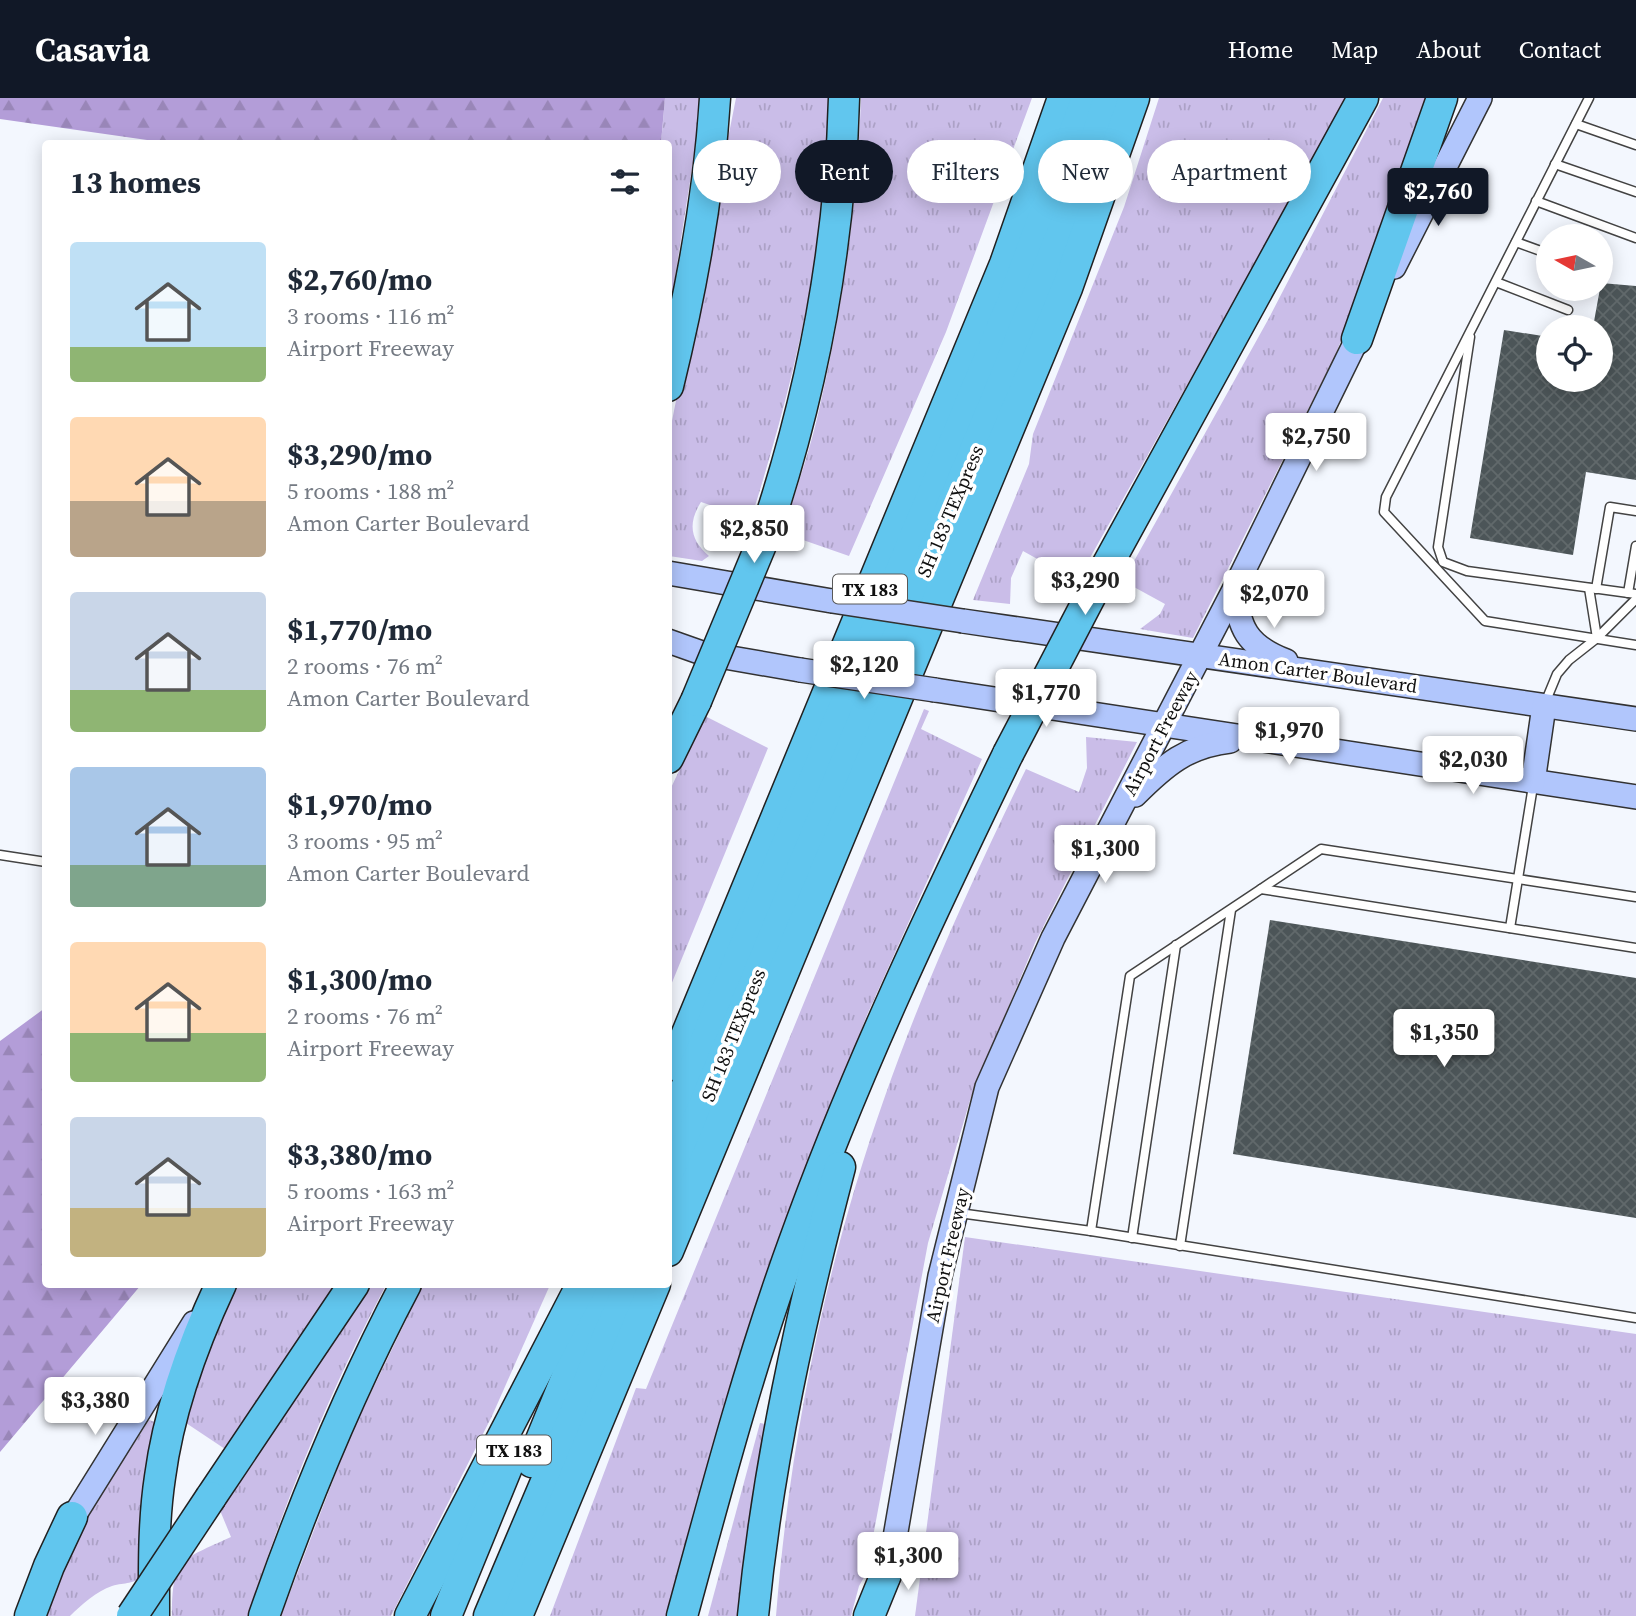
<!DOCTYPE html>
<meta charset="utf-8">
<style>
:root{--surface:#fff;--page:#f6f6f7;--text:#1f2937;--muted:#747a83;--accent:#111827}
body{margin:0;font-family:"Source Serif 4",serif;background:var(--page);color:var(--text);height:100vh;display:flex;flex-direction:column;font-size:26px;white-space:nowrap}
*{box-sizing:border-box;margin:0}
p{font-size:23px;color:var(--muted)}
.icon{flex:none;width:38px;height:38px;fill:none;stroke:currentColor;stroke-width:2;stroke-linecap:round;stroke-linejoin:round}
.map{position:relative;flex:1;overflow:hidden}
.panel{position:absolute;left:42px;top:42px;width:630px;height:1148px;display:flex;flex-direction:column;background:var(--surface);border-radius:7px;box-shadow:0 4px 18px #0003}
.panel>*{flex:none}
.guide{position:absolute;left:693px;top:42px;width:665px;height:63px;display:flex;gap:14px}
.needle{width:46px;rotate:279deg}
.buttons{position:absolute;left:1536px;top:126px;display:grid;gap:14px}
.buttons a{display:grid;place-items:center;width:77px;height:77px;border-radius:50%;background:var(--surface);box-shadow:0 4px 18px #0003;font-size:35px}
.price{position:absolute;translate:-50% -60px;padding:0 16px;border-radius:7px;background:#fff;color:#222;font-size:23px;line-height:46px;filter:drop-shadow(0 2px 4px #0008)}
.price::after{content:'';position:absolute;left:50%;top:42px;width:21px;height:16px;margin-left:-10px;background:inherit;clip-path:polygon(0 0,100% 0,50% 100%)}
.price.active{background:var(--accent);color:#fff}
ul{padding:0;list-style:none}
li{display:flex;align-items:center;gap:21px;height:175px;padding:0 28px}
li span{display:grid;place-items:center;flex:none;width:196px;height:140px;border-radius:7px;color:#555}
li>.icon{margin-inline-start:auto}
span .icon{width:84px;height:84px;fill:#fffc;stroke-width:1}
li b{font-size:30px}
h2{display:flex;justify-content:space-between;align-items:center;height:84px;padding:0 28px;font-size:30px}
.tag{padding:0 24px;border-radius:32px;background:var(--surface);box-shadow:0 4px 18px #0003;font-size:24px;line-height:63px}
.tag.active{background:var(--accent);color:#fff}
header{display:flex;align-items:center;gap:42px;box-sizing:border-box;height:98px;padding:0 35px;background:var(--accent);color:#fff}
header strong{font-size:33px}
nav{display:flex;gap:38px;margin-inline-start:auto;font-size:24px}
.map>svg:first-child{display:block}
.grass{fill:url(#grass-tufts)}
.forest{fill:url(#forest-firs)}
.building{fill:url(#building-cross-hatch)}
.lines{fill:none;stroke-linecap:round;stroke-linejoin:round}
.lane-casing{stroke:#434343;stroke-width:11}
.secondary-casing{stroke:#323232;stroke-width:26}
.highway-casing{stroke:#212121;stroke-width:33}
.lane{stroke:#fff;stroke-width:8}
.secondary{stroke:#b1c6fc;stroke-width:23}
.highway{stroke:#61c6ee;stroke-width:30}
.secondary-bridge-casing{stroke:#323232;stroke-width:26;stroke-linecap:butt}
.highway-bridge-casing{stroke:#212121;stroke-width:33;stroke-linecap:butt}
.secondary-bridge{stroke:#b1c6fc;stroke-width:23}
.highway-bridge{stroke:#61c6ee;stroke-width:30}
.labels{text-anchor:middle;dominant-baseline:central;stroke-width:7;stroke-linejoin:round;paint-order:stroke}
.shield{fill:#fff;stroke:#585858;stroke-width:2}
.shield-label{font-size:18px;font-weight:bold;fill:#101010}
.street-label{font-size:19px;fill:#101010;stroke:#fff}
</style>
<header>
<strong>Casavia</strong>
<nav><a>Home</a><a>Map</a><a>About</a><a>Contact</a></nav>
</header>
<div class="map">
<svg width="1636" height="1518" viewBox="0 0 1636 1518">
<defs>
<pattern id="grass-tufts" width="24" height="20" patternUnits="userSpaceOnUse" patternTransform="scale(1.75)"><rect width="24" height="20" fill="#cabde8"/><path d="M3 7l-1-3M5 7V3M7 7l1-3M15 17l-1-3M17 17v-4M19 17l1-3" fill="none" stroke="#aca1c6"/></pattern>
<pattern id="forest-firs" width="22" height="20" patternUnits="userSpaceOnUse" patternTransform="scale(1.75)"><rect width="22" height="20" fill="#b39dd8"/><path d="M5 1l3.5 6h-7zM16 11l3.5 6h-7z" fill="#9986b8"/></pattern>
<pattern id="building-cross-hatch" width="8" height="8" patternUnits="userSpaceOnUse" patternTransform="scale(1.75)"><rect width="8" height="8" fill="#4c5558"/><path d="M0 0l8 8M0 8l8-8" fill="none" stroke="#61696b"/></pattern>
</defs>
<rect width="100%" height="100%" fill="#f3f7fe"/>
<g class="grass">
<polygon points="665,0 703,0 669,218 668,46 661,46"/>
<path d="M736,0H829C828,145 794,284 751,421L701,404C687,426 691,443 709,458L702,463L669,458V338Z"/>
<path d="M861,0H1032L946,234L849,458L783,435C795,394 810,353 819,312C843,209 857,106 861,0Z"/>
<polygon points="1159,0 1348,0 1077,483 1023,453 1011,480 1010,506 973,502 1029,366 1033,336 1124,109"/>
<polygon points="1383,0 1436,0 1335,258 1193,540 1140,531 1160,516 1165,506 1123,483 1269,220"/>
<polygon points="924,611 929,613 921,631 982,661 867,917 808,1073 673,1518 550,1518 636,1290 646,1291"/>
<polygon points="705,618 768,650 669,892 669,694"/>
<path d="M1086,639L1137,644L1035,845L971,999L928,1145L866,1476L859,1488L851,1518H776C790,1341 825,1168 884,1001C923,889 974,778 1026,671L1079,694L1087,670Z"/>
<polygon points="965,1139 1636,1236 1636,1518 915,1518"/>
<polygon points="231,1187 336,1187 225,1351 183,1323"/>
<path d="M371,1187H386C330,1292 284,1404 248,1518H172C172,1460 181,1462 231,1439L219,1410L335,1235Z"/>
<polygon points="423,1187 550,1187 492,1318 391,1518 281,1518 350,1338"/>
<path d="M149,1322L158,1325L144,1477C133,1487 126,1484 112,1488C97,1493 81,1507 70,1518H38L65,1452Z"/>
<polygon points="760,1325 765,1326 738,1518 708,1518"/>
</g>
<g class="forest">
<polygon points="0,0 665,0 661,45 175,46 0,21"/>
<polygon points="45,910 46,1186 141,1187 0,1354 0,943"/>
</g>
<g class="building">
<polygon points="1601,185 1636,188 1636,382 1586,374 1573,457 1470,440 1504,232 1549,239 1549,282 1601,282 1601,229 1593,229"/>
<polygon points="1270,822 1636,880 1636,1120 1233,1056"/>
</g>
<g class="lines">
<defs>
<g id="lane">
<polyline points="1589,0 1386,399 1384,414 1485,523 1636,547"/>
<polyline points="1576,26 1636,47"/>
<polyline points="1555,66 1636,94"/>
<polyline points="1536,103 1636,140"/>
<polyline points="1516,144 1549,156"/>
<polyline points="1496,184 1568,212"/>
<polyline points="1470,239 1438,449 1443,464 1467,473 1636,496"/>
<polyline points="1589,490 1597,540"/>
<polyline points="1596,491 1610,409 1636,413"/>
<polyline points="1628,495 1636,448"/>
<polyline points="1545,605 1557,576 1569,562 1597,540 1636,501"/>
<polyline points="0,757 46,764"/>
<polyline points="1261,791 1321,751 1636,799"/>
<polyline points="1510,830 1533,688"/>
<polyline points="959,1115 1091,1133 1130,878 1261,791 1636,850"/>
<polyline points="1091,1133 1636,1220"/>
<polyline points="1132,1140 1176,847"/>
<polyline points="1180,1148 1231,812"/>
</g>
<g id="secondary">
<polyline points="1394,169 1480,0"/>
<polyline points="668,475 832,503"/>
<path d="M1235,490C1238,530 1247,548 1286,563"/>
<polyline points="963,523 1636,621"/>
<polyline points="668,543 702,555 800,572"/>
<polyline points="935,592 1636,699"/>
<polyline points="1533,684 1544,608"/>
<path d="M1135,697C1165,667 1187,648 1230,643"/>
<polyline points="64,1434 194,1225"/>
<polyline points="888,1480 940,1178 987,989 1053,840 1235,490 1364,227"/>
</g>
<g id="highway">
<polyline points="1357,241 1442,0"/>
<path d="M668,288C691,194 709,97 715,0"/>
<path d="M763,442C812,298 840,152 844,0"/>
<polyline points="1092,495 1363,0"/>
<polyline points="668,660 696,603"/>
<polyline points="674,967 1005,166 1063,0"/>
<polyline points="668,1033 1012,205 1087,0"/>
<polyline points="668,1094 1004,282 1079,92 1109,0"/>
<polyline points="668,1153 1067,190 1134,0"/>
<polyline points="532,1364 605,1186"/>
<polyline points="211,1399 354,1186"/>
<polyline points="30,1518 49,1468 72,1419"/>
<path d="M154,1518C154,1472 153,1425 160,1379C169,1311 192,1248 221,1186"/>
<path d="M264,1518C304,1403 349,1294 406,1186"/>
<polyline points="410,1518 582,1186"/>
<polyline points="446,1518 514,1352"/>
<polyline points="489,1518 630,1186"/>
<polyline points="517,1518 655,1186"/>
<path d="M682,1518C716,1393 749,1268 793,1147C853,979 930,817 1008,656"/>
<path d="M753,1518C768,1365 801,1217 840,1069"/>
<polyline points="869,1518 891,1464"/>
</g>
</defs>
<use href="#lane" class="lane-casing"/>
<use href="#secondary" class="secondary-casing"/>
<use href="#highway" class="highway-casing"/>
<use href="#lane" class="lane"/>
<use href="#secondary" class="secondary"/>
<use href="#highway" class="highway"/>
<defs>
<g id="secondary-bridge">
<polyline points="832,503 963,523"/>
<polyline points="800,572 935,592"/>
</g>
<g id="highway-bridge">
<polyline points="696,603 763,442"/>
<polyline points="1008,656 1092,495"/>
<polyline points="132,1518 211,1399"/>
</g>
</defs>
<use href="#secondary-bridge" class="secondary-bridge-casing"/>
<use href="#highway-bridge" class="highway-bridge-casing"/>
<use href="#secondary-bridge" class="secondary-bridge"/>
<use href="#highway-bridge" class="highway-bridge"/>
</g>
<g class="labels">
<g class="shield">
<rect x="833" y="476.5" width="74" height="29" rx="5"/>
<rect x="477" y="1337.5" width="74" height="29" rx="5"/>
</g>
<g class="shield-label">
<text x="870" y="491">TX 183</text>
<text x="514" y="1352">TX 183</text>
</g>
<g class="street-label">
<text transform="translate(950 413) rotate(-67)">SH 183 TEXpress</text>
<text transform="translate(1318 574) rotate(8)">Amon Carter Boulevard</text>
<text transform="translate(1160 635) rotate(-62)">Airport Freeway</text>
<text transform="translate(733 937) rotate(-68)">SH 183 TEXpress</text>
<text transform="translate(947 1157) rotate(-77)">Airport Freeway</text>
</g>
</g>
</svg>
<div class="buttons">
<a><svg class="needle" viewBox="-14 -14 28 28"><path d="M0-13l5 13h-10z" fill="#e53935"/><path d="M0 13l5-13h-10z" fill="#747a83"/></svg></a>
<a><svg class="icon" aria-label="locate" viewBox="0 0 24 24"><circle cx="12" cy="12" r="6"/><path d="M12 2v4M12 18v4M2 12h4M18 12h4"/></svg></a>
</div>
<b class="price active" style="left:1438px;top:130px">$2,760</b>
<b class="price" style="left:1316px;top:375px">$2,750</b>
<b class="price" style="left:754px;top:467px">$2,850</b>
<b class="price" style="left:1085px;top:519px">$3,290</b>
<b class="price" style="left:1274px;top:532px">$2,070</b>
<b class="price" style="left:864px;top:603px">$2,120</b>
<b class="price" style="left:1046px;top:631px">$1,770</b>
<b class="price" style="left:1289px;top:669px">$1,970</b>
<b class="price" style="left:1473px;top:698px">$2,030</b>
<b class="price" style="left:1105px;top:787px">$1,300</b>
<b class="price" style="left:1444px;top:971px">$1,350</b>
<b class="price" style="left:95px;top:1339px">$3,380</b>
<b class="price" style="left:908px;top:1494px">$1,300</b>
<div class="guide">
<a class="tag">Buy</a>
<a class="tag active">Rent</a>
<a class="tag">Filters</a>
<a class="tag">New</a>
<a class="tag">Apartment</a>
</div>
<section class="panel">
<h2>13 homes<svg class="icon" aria-label="filters" viewBox="0 0 24 24"><path d="M4 7h16M4 17h16"/><circle cx="9" cy="7" r="2"/><circle cx="15" cy="17" r="2"/></svg></h2>
<ul>
<li><span style="background:linear-gradient(#bfe0f5 75%,#8fb573 0)"><svg class="icon" aria-label="home" viewBox="0 0 24 24"><path d="M3 11l9-7 9 7M6 9v11h12V9"/></svg></span><div><b>$2,760/mo</b><p>3 rooms · 116 m²</p><p>Airport Freeway</p></div></li>
<li><span style="background:linear-gradient(#ffd9b3 60%,#b9a48a 0)"><svg class="icon" aria-label="home" viewBox="0 0 24 24"><path d="M3 11l9-7 9 7M6 9v11h12V9"/></svg></span><div><b>$3,290/mo</b><p>5 rooms · 188 m²</p><p>Amon Carter Boulevard</p></div></li>
<li><span style="background:linear-gradient(#c9d6e8 70%,#8fb573 0)"><svg class="icon" aria-label="home" viewBox="0 0 24 24"><path d="M3 11l9-7 9 7M6 9v11h12V9"/></svg></span><div><b>$1,770/mo</b><p>2 rooms · 76 m²</p><p>Amon Carter Boulevard</p></div></li>
<li><span style="background:linear-gradient(#a9c7e8 70%,#7fa58c 0)"><svg class="icon" aria-label="home" viewBox="0 0 24 24"><path d="M3 11l9-7 9 7M6 9v11h12V9"/></svg></span><div><b>$1,970/mo</b><p>3 rooms · 95 m²</p><p>Amon Carter Boulevard</p></div></li>
<li><span style="background:linear-gradient(#ffd9b3 65%,#8fb573 0)"><svg class="icon" aria-label="home" viewBox="0 0 24 24"><path d="M3 11l9-7 9 7M6 9v11h12V9"/></svg></span><div><b>$1,300/mo</b><p>2 rooms · 76 m²</p><p>Airport Freeway</p></div></li>
<li><span style="background:linear-gradient(#c9d6e8 65%,#c2b280 0)"><svg class="icon" aria-label="home" viewBox="0 0 24 24"><path d="M3 11l9-7 9 7M6 9v11h12V9"/></svg></span><div><b>$3,380/mo</b><p>5 rooms · 163 m²</p><p>Airport Freeway</p></div></li>
</ul>
</section>
</div>
